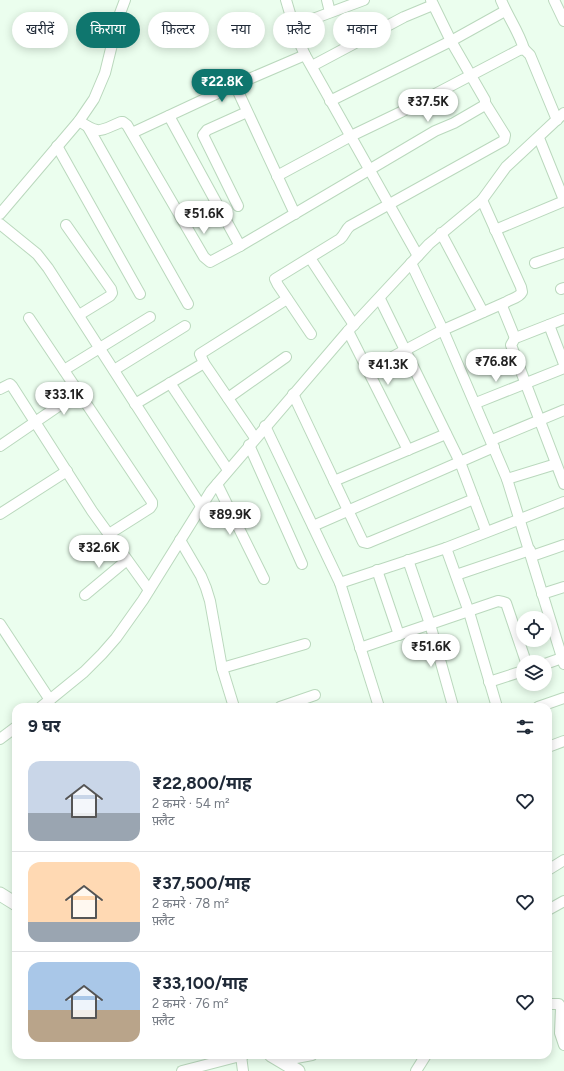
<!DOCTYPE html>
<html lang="hi">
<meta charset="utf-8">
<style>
:root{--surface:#fff;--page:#f2f2f3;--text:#1f2937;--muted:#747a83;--line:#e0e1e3;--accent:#0f766e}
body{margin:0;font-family:Figtree,"Noto Sans Devanagari",sans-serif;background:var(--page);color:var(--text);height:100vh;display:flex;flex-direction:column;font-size:15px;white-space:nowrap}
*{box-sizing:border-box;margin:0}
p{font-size:13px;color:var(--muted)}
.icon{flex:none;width:22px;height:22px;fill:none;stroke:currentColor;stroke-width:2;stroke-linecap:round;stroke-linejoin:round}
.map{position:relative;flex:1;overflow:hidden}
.panel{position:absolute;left:12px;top:703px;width:540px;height:356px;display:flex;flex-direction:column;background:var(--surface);border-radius:12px;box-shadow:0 2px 10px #0003}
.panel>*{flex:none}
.top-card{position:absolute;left:12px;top:12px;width:540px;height:36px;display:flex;gap:8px}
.buttons{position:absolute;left:516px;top:611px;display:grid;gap:8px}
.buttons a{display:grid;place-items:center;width:36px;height:36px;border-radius:50%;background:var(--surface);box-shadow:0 2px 10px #0003;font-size:20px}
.price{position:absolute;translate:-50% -34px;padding:0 9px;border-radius:14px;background:#fff;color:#222;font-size:13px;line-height:26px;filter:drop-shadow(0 1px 2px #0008)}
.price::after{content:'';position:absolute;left:50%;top:24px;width:12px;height:9px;margin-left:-6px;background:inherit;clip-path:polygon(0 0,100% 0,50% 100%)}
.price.active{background:var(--accent);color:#fff}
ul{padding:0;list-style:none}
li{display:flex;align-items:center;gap:12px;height:100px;padding:0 16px}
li+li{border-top:1px solid var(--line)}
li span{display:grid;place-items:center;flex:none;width:112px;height:80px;border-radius:12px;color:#555}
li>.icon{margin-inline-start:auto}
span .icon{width:48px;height:48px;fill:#fffc;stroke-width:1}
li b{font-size:17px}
h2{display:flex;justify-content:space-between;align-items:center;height:48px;padding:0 16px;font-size:17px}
.tag{padding:0 14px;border-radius:18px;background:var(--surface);box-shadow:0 2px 10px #0003;font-size:14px;line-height:36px}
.tag.active{background:var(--accent);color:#fff}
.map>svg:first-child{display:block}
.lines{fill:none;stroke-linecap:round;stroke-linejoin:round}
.minor-casing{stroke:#bad8bd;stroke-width:12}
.major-casing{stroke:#bad8bd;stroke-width:15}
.minor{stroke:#fff;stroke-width:10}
.major{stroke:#fff;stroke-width:13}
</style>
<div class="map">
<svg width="564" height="1071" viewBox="0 0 564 1071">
<rect width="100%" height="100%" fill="#ebfeee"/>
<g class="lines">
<defs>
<g id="minor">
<polyline points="286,0 297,37 305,55 418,256"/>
<polyline points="327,0 330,12"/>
<path d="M501,0C508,17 519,32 524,49"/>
<polyline points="554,0 564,21"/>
<polyline points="294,26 364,0"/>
<polyline points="312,66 404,17 433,5"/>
<polyline points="235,85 295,214"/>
<polyline points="330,101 451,41 505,11"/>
<polyline points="169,116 240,246"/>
<path d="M79,121C100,135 99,131 121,122H123L127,125L204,257L210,262L240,246L435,131L454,123L485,105V100L451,41L431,0"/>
<polyline points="88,127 188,304"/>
<polyline points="132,133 235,85 305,55"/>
<polyline points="539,138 564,200"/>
<polyline points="57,146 140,294"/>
<polyline points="277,176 351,136 401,112 519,50 524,49 530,55 557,120"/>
<path d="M482,200L521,287L522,292C518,300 507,298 502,306L515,338"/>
<polyline points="238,206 203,135 207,130 247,112"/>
<polyline points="0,214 79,121 94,99 105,73 119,16 125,0"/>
<polyline points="0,224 37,254 48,268 201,506"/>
<polyline points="66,225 111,289 112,293 110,296 79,315"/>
<polyline points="495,230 564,201"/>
<polyline points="441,233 483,312"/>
<polyline points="310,258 354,325"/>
<polyline points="411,263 443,330 507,479 564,664"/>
<polyline points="535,263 564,253"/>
<polyline points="561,289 564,288"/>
<polyline points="380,299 460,462 486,531"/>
<polyline points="29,318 152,502 152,505 150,508 109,534"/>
<polyline points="564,319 518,337 515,338 511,345 564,484"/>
<polyline points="549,325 564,364"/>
<polyline points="348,331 408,450"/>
<path d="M311,334L278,285L275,279L340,239C345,235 345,230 350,226L503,141L504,140L505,135L485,103"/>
<polyline points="64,370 150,317"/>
<polyline points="114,370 185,326"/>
<polyline points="368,370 443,330 504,303"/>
<polyline points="170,383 228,470"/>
<polyline points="0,389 10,384 12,386 92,511 149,590"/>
<polyline points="293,394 363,542 367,543 370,542 474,499"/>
<polyline points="228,398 286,357"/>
<polyline points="476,403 564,368"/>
<polyline points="135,404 204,363"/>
<polyline points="265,426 340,583 379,707"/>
<polyline points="255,438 204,363 200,354 287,299"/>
<polyline points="492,440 564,410"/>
<polyline points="249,445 302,564"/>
<polyline points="0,446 79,392"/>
<polyline points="507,479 556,464"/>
<polyline points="334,481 446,434"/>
<polyline points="217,484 264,579"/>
<polyline points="0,514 67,471"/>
<polyline points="313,526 494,447"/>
<polyline points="180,540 201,576 206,588 210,601 222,668 234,707"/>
<polyline points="446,548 469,612 497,707"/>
<polyline points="532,556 564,545"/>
<polyline points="408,560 430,624 453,706"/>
<polyline points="377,570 399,635"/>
<polyline points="456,575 530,550"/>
<polyline points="340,583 446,548 564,502"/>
<polyline points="542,594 564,587"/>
<polyline points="85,595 127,560"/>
<polyline points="0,624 50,700"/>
<polyline points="360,648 498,601 503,602 506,603 526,662"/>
<polyline points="545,664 562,658"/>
<polyline points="222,668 305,644"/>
<polyline points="489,682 523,671"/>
<polyline points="41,707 84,672 102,654 116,638 143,600 211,491 348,331 429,244 482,200 506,167 564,113"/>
<polyline points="280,707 315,695"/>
<polyline points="538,707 564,698"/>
<polyline points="0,739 16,727"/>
<polyline points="548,747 564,741"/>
<polyline points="548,870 564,860"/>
<polyline points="548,910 564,901"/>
<polyline points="548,1004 559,1004 561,1008 560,1033 564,1045"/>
<polyline points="241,1056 243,1071"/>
<polyline points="280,1061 312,1055"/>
<polyline points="182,1071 244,1055"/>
<polyline points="416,1071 426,1055"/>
</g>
<g id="major">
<polyline points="0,894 16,904"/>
<polyline points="271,1055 298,1071"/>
</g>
</defs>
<use href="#minor" class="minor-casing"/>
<use href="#major" class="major-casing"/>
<use href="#minor" class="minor"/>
<use href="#major" class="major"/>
</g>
</svg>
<div class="buttons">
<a><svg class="icon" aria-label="locate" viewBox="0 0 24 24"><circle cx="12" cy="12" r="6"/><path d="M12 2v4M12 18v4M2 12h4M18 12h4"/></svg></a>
<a><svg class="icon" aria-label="layers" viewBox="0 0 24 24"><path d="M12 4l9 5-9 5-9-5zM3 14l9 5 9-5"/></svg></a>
</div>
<b class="price active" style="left:222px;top:103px">₹22.8K</b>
<b class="price" style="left:428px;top:123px">₹37.5K</b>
<b class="price" style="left:204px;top:235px">₹51.6K</b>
<b class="price" style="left:496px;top:383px">₹76.8K</b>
<b class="price" style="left:388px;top:386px">₹41.3K</b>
<b class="price" style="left:64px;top:416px">₹33.1K</b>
<b class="price" style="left:230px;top:536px">₹89.9K</b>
<b class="price" style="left:99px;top:569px">₹32.6K</b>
<b class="price" style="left:431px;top:668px">₹51.6K</b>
<div class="top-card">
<a class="tag">खरीदें</a>
<a class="tag active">किराया</a>
<a class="tag">फ़िल्टर</a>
<a class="tag">नया</a>
<a class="tag">फ़्लैट</a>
<a class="tag">मकान</a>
</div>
<section class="panel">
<h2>9 घर<svg class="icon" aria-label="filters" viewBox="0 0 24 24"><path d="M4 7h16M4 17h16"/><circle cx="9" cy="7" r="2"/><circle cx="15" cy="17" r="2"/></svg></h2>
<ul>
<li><span style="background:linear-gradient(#c9d6e8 65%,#9aa5b1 0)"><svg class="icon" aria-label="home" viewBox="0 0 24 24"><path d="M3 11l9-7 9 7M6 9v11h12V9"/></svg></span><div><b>₹22,800/माह</b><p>2 कमरे · 54 m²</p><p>फ़्लैट</p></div><svg class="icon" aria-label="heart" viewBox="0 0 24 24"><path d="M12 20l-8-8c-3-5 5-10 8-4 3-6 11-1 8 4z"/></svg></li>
<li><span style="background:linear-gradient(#ffd9b3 75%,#9aa5b1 0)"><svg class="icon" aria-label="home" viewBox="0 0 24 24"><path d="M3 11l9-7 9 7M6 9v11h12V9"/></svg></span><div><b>₹37,500/माह</b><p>2 कमरे · 78 m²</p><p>फ़्लैट</p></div><svg class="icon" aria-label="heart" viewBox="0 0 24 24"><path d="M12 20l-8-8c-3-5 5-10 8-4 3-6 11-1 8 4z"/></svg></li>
<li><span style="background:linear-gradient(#a9c7e8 60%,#b9a48a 0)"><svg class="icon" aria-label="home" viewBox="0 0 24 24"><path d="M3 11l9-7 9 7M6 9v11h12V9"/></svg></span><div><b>₹33,100/माह</b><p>2 कमरे · 76 m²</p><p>फ़्लैट</p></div><svg class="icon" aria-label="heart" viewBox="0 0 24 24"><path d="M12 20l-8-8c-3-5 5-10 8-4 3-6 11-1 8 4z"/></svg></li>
</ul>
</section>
</div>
